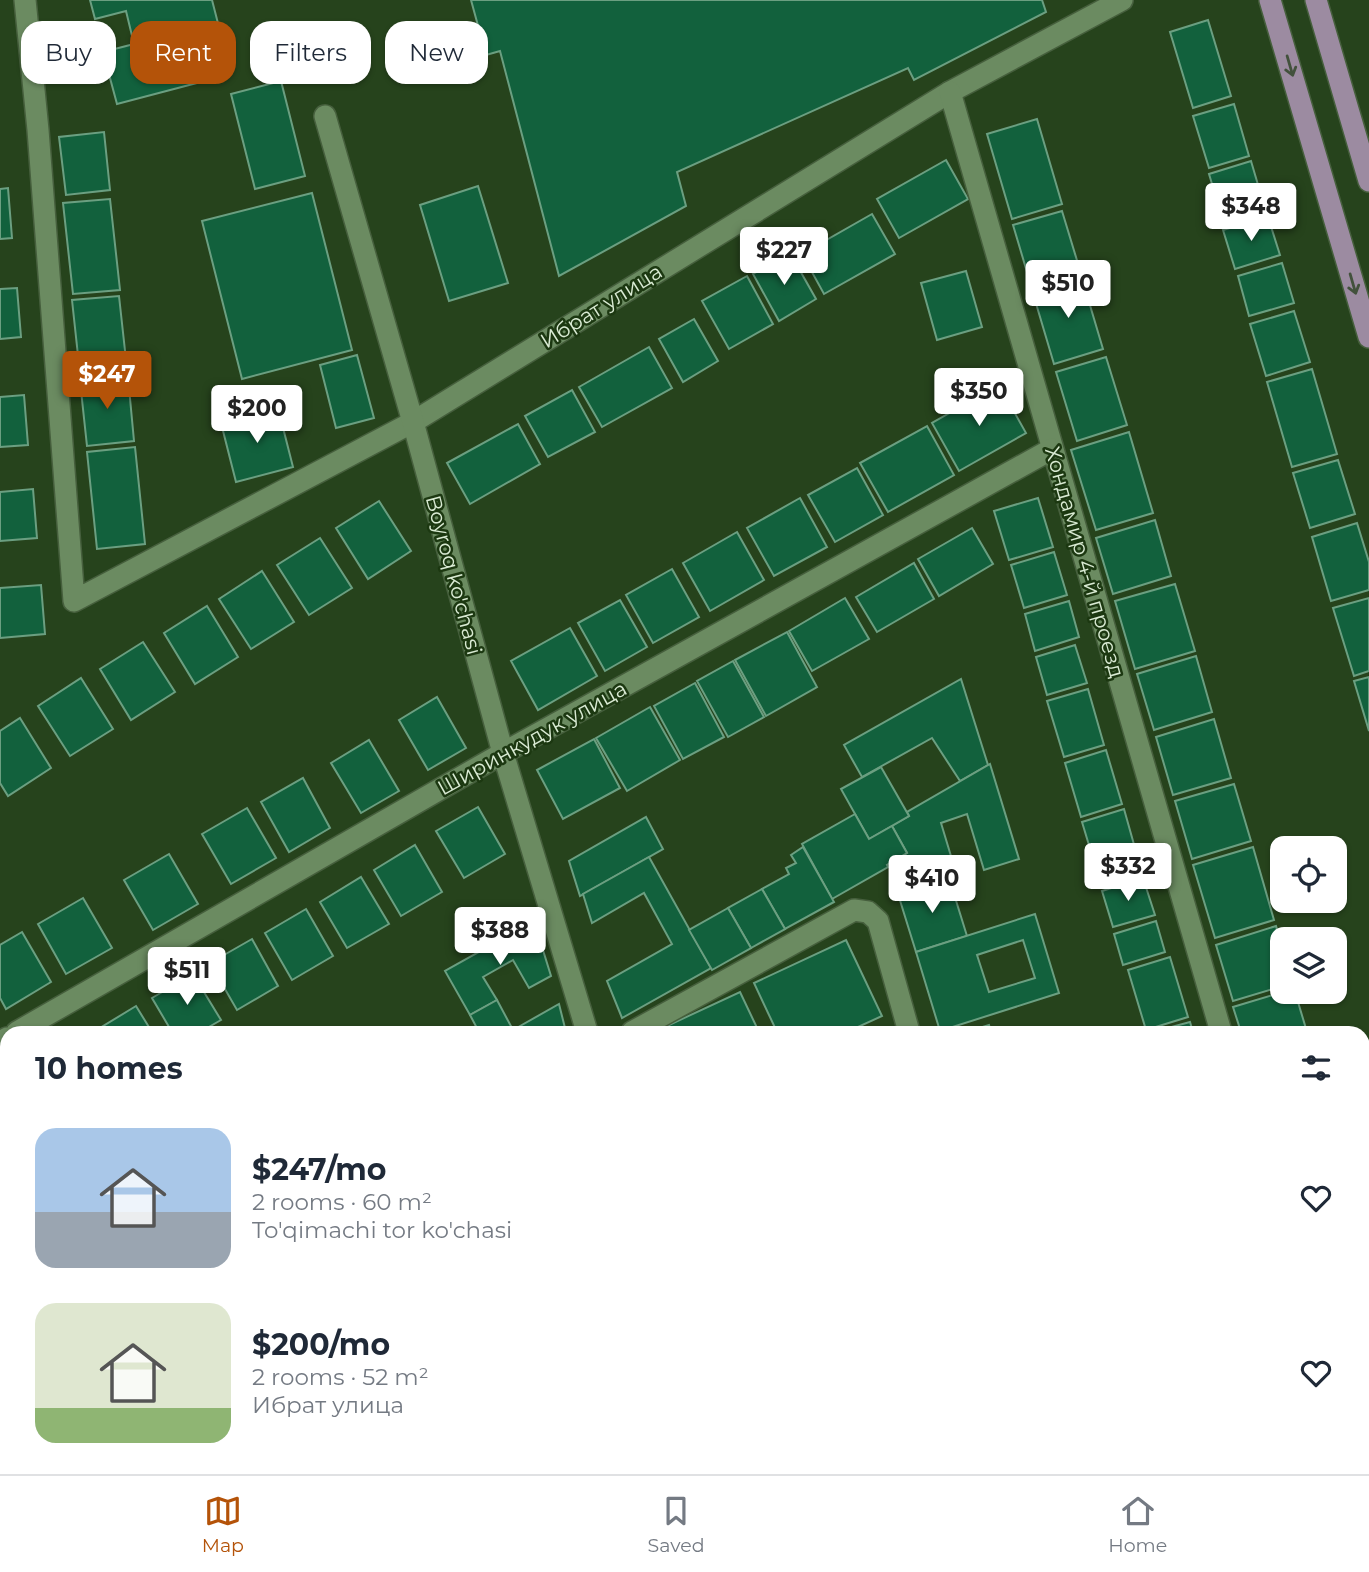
<!DOCTYPE html>
<meta charset="utf-8">
<style>
:root{--surface:#fff;--page:#f2f2f3;--text:#1f2937;--muted:#747a83;--line:#e0e1e3;--accent:#b45309}
body{margin:0;font-family:Montserrat,sans-serif;background:var(--page);color:var(--text);height:100vh;display:flex;flex-direction:column;font-size:26px;white-space:nowrap}
*{box-sizing:border-box;margin:0}
p{font-size:23px;color:var(--muted)}
.icon{flex:none;width:38px;height:38px;fill:none;stroke:currentColor;stroke-width:2;stroke-linecap:round;stroke-linejoin:round}
.map{position:relative;flex:1;overflow:hidden}
.details{position:absolute;left:0px;top:1026px;width:1370px;height:450px;display:flex;flex-direction:column;background:var(--surface);border-radius:21px 21px 0 0;box-shadow:0 2px 5px #0004}
.details>*{flex:none}
.guide{position:absolute;left:21px;top:21px;width:700px;height:63px;display:flex;gap:14px}
.fabs{position:absolute;left:1270px;top:836px;display:grid;gap:14px}
.fabs a{display:grid;place-items:center;width:77px;height:77px;border-radius:14px;background:var(--surface);box-shadow:0 2px 5px #0004;font-size:35px}
.price{position:absolute;translate:-50% -60px;padding:0 16px;border-radius:7px;background:#fff;color:#222;font-size:23px;line-height:46px;filter:drop-shadow(0 2px 4px #0008)}
.price::after{content:'';position:absolute;left:50%;top:42px;width:21px;height:16px;margin-left:-10px;background:inherit;clip-path:polygon(0 0,100% 0,50% 100%)}
.price.current{background:var(--accent);color:#fff}
ul{padding:0;list-style:none}
li{display:flex;align-items:center;gap:21px;height:175px;padding:0 35px}
li span{display:grid;place-items:center;flex:none;width:196px;height:140px;border-radius:21px;color:#555}
li>.icon{margin-inline-start:auto}
span .icon{width:84px;height:84px;fill:#fffc;stroke-width:1}
li b{font-size:30px}
h2{display:flex;justify-content:space-between;align-items:center;height:84px;padding:0 35px;font-size:30px}
.chip{padding:0 24px;border-radius:21px;background:var(--surface);box-shadow:0 2px 5px #0004;font-size:24px;line-height:63px}
.chip.current{background:var(--accent);color:#fff}
.dock{display:flex;justify-content:space-around;align-items:center;height:98px;border-top:2px solid var(--line);background:var(--surface);font-size:19px;color:var(--muted)}
.dock a{display:grid;justify-items:center;gap:4px}
.dock .current{color:var(--accent)}
.map>svg:first-child{display:block}
.building{fill:#12613d;stroke:#6b9f81;stroke-width:2;fill-rule:evenodd}
.lines{fill:none;stroke-linecap:round;stroke-linejoin:round}
.minor-casing{stroke:#465f3d;stroke-width:24}
.major-casing{stroke:#465f3d;stroke-width:24}
.minor{stroke:#6b8b61;stroke-width:21}
.major{stroke:#9c8ba1;stroke-width:21}
.oneway{stroke:#42513c}
.labels{text-anchor:middle;dominant-baseline:central;stroke-width:5;stroke-linejoin:round;paint-order:stroke}
.street-label{font-size:21px;fill:#daebd4;stroke:#1c3811}
</style>
<div class="map">
<svg width="1369" height="1474" viewBox="0 0 1369 1474">
<rect width="100%" height="100%" fill="#26431c"/>
<g class="building">
<polygon points="90,0 212,0 231,74 117,104 103,52 134,44 126,11 95,19"/>
<polygon points="471,0 1042,0 1046,12 914,80 908,68 677,172 686,206 559,276 500,51 486,55"/>
<polygon points="1208,20 1231,96 1193,108 1170,32"/>
<polygon points="281,81 305,176 255,189 231,94"/>
<polygon points="1234,104 1249,156 1209,168 1193,116"/>
<polygon points="1037,119 1062,204 1012,219 987,134"/>
<polygon points="104,132 110,190 66,195 59,137"/>
<polygon points="946,160 968,199 899,238 877,199"/>
<polygon points="1251,161 1266,212 1224,224 1209,174"/>
<polygon points="478,186 508,283 449,301 420,205"/>
<polygon points="8,188 12,238 0,239 0,189"/>
<polygon points="312,193 352,350 242,379 202,221"/>
<polygon points="110,199 120,290 73,294 63,203"/>
<polygon points="1062,211 1079,267 1030,282 1013,225"/>
<polygon points="872,214 895,254 824,294 802,254"/>
<polygon points="1268,217 1280,255 1235,269 1223,230"/>
<polygon points="790,253 816,299 779,321 753,274"/>
<polygon points="1282,263 1294,303 1249,316 1238,276"/>
<polygon points="966,271 982,327 937,340 921,283"/>
<polygon points="1081,275 1103,349 1054,364 1032,290"/>
<polygon points="747,276 773,324 729,349 702,301"/>
<polygon points="17,288 21,337 0,339 0,289"/>
<polygon points="119,296 127,369 80,374 72,300"/>
<polygon points="1294,311 1310,362 1266,376 1250,324"/>
<polygon points="694,319 718,361 683,382 659,339"/>
<polygon points="649,347 672,388 602,427 579,387"/>
<polygon points="357,355 374,418 336,428 320,365"/>
<polygon points="1106,357 1127,425 1077,441 1056,372"/>
<polygon points="1312,369 1337,454 1292,467 1267,382"/>
<polygon points="128,377 134,441 87,446 80,381"/>
<polygon points="999,385 1026,433 959,471 932,423"/>
<polygon points="572,390 595,432 548,457 525,416"/>
<polygon points="24,395 28,445 0,447 0,397"/>
<polygon points="278,408 293,467 236,482 221,423"/>
<polygon points="518,424 540,464 470,504 447,463"/>
<polygon points="927,426 954,475 888,512 860,463"/>
<polygon points="1129,432 1153,513 1096,530 1071,450"/>
<polygon points="135,447 145,544 97,549 87,452"/>
<polygon points="1338,460 1355,514 1310,528 1293,473"/>
<polygon points="857,468 883,515 835,542 808,495"/>
<polygon points="33,489 37,538 0,541 0,492"/>
<polygon points="800,498 827,547 774,576 747,528"/>
<polygon points="1038,498 1053,547 1009,560 994,511"/>
<polygon points="379,501 411,551 368,579 336,528"/>
<polygon points="1155,520 1171,576 1113,594 1096,538"/>
<polygon points="1357,523 1369,562 1369,590 1331,601 1312,537"/>
<polygon points="972,528 993,564 939,596 918,559"/>
<polygon points="737,532 764,580 710,611 683,563"/>
<polygon points="320,538 352,588 309,615 277,565"/>
<polygon points="1054,552 1067,595 1024,608 1011,565"/>
<polygon points="914,563 934,599 877,632 856,597"/>
<polygon points="672,569 699,617 653,643 626,595"/>
<polygon points="262,571 294,622 251,649 219,599"/>
<polygon points="1175,584 1195,651 1135,669 1115,601"/>
<polygon points="41,585 45,634 0,638 0,588"/>
<polygon points="845,598 869,639 812,671 789,631"/>
<polygon points="1369,598 1369,671 1354,676 1333,608"/>
<polygon points="620,600 647,647 605,671 578,623"/>
<polygon points="1069,601 1079,637 1035,651 1025,614"/>
<polygon points="207,606 238,657 195,684 164,633"/>
<polygon points="570,628 597,676 538,710 511,661"/>
<polygon points="787,632 817,687 766,716 735,660"/>
<polygon points="143,642 175,692 131,720 100,669"/>
<polygon points="1075,645 1087,683 1047,695 1036,657"/>
<polygon points="1196,656 1212,712 1154,730 1137,674"/>
<polygon points="733,661 764,717 728,737 697,681"/>
<polygon points="1369,677 1369,731 1354,681"/>
<polygon points="81,678 113,729 70,756 38,706"/>
<polygon points="961,679 988,765 960,781 932,738 862,777 844,745"/>
<polygon points="695,683 724,737 683,759 654,706"/>
<polygon points="1088,689 1104,745 1064,757 1047,701"/>
<polygon points="437,697 466,748 428,770 399,720"/>
<polygon points="650,707 680,760 627,791 596,738"/>
<polygon points="20,718 51,768 8,796 0,783 0,731"/>
<polygon points="1214,719 1231,778 1173,795 1156,737"/>
<polygon points="594,739 620,788 563,819 537,770"/>
<polygon points="369,740 399,791 361,813 331,763"/>
<polygon points="1106,750 1122,804 1081,817 1065,763"/>
<polygon points="990,764 1019,859 984,870 967,814 941,823 957,876 898,894 889,864 907,853 892,826 909,816 907,812"/>
<polygon points="881,767 909,816 869,839 841,789"/>
<polygon points="303,778 330,828 289,852 261,802"/>
<polygon points="1234,784 1251,841 1192,859 1175,801"/>
<polygon points="478,807 505,854 464,878 436,831"/>
<polygon points="247,808 276,858 231,884 202,834"/>
<polygon points="1124,809 1142,873 1101,885 1082,822"/>
<polygon points="855,814 869,839 892,826 907,853 887,865 888,867 832,899 802,844"/>
<polygon points="646,817 663,849 580,896 569,861"/>
<polygon points="415,845 442,892 401,916 374,870"/>
<polygon points="803,847 834,902 785,929 762,889 789,874 786,868 796,863 791,855"/>
<polygon points="1253,847 1274,920 1215,938 1193,865"/>
<polygon points="169,854 198,904 153,930 124,880"/>
<polygon points="649,857 711,968 622,1018 607,981 672,944 644,893 592,923 583,894"/>
<polygon points="361,877 389,924 347,948 320,902"/>
<polygon points="949,878 967,936 916,952 898,894"/>
<polygon points="1143,878 1155,915 1113,927 1102,891"/>
<polygon points="762,889 785,929 751,948 728,908"/>
<polygon points="83,898 112,948 66,974 38,924"/>
<polygon points="728,908 751,948 712,970 689,930"/>
<polygon points="306,909 333,956 292,980 265,933"/>
<path d="M1035,914L1059,993L940,1031L916,952ZM1023,940L1035,978L989,992L977,955Z"/>
<polygon points="534,921 551,976 529,988 513,960 483,977 497,1000 470,1015 445,971"/>
<polygon points="1156,921 1165,952 1123,965 1114,934"/>
<polygon points="1276,926 1283,949 1283,986 1233,1001 1216,945"/>
<polygon points="22,932 51,982 6,1009 0,998 0,945"/>
<polygon points="252,939 278,986 237,1010 210,963"/>
<polygon points="846,940 882,1016 847,1032 777,1032 754,983"/>
<polygon points="1170,957 1188,1017 1146,1030 1128,970"/>
<polygon points="193,974 221,1020 200,1032 172,1032 152,998"/>
<polygon points="740,992 759,1032 654,1032"/>
<polygon points="1283,992 1295,992 1307,1032 1241,1032 1233,1007"/>
<polygon points="497,1000 513,1030 559,1004 566,1032 479,1032 470,1015"/>
<polygon points="136,1006 152,1032 96,1032 95,1031"/>
<polygon points="1190,1022 1193,1032 1153,1032"/>
<polygon points="989,1025 991,1032 966,1032"/>
<polygon points="7,1080 7,1142 0,1129 0,1084"/>
<polygon points="0,1129 7,1142 7,1152 0,1156"/>
<polygon points="1369,1246 1369,1310 1363,1312 1363,1248"/>
<polygon points="7,1304 7,1324 0,1326 0,1306"/>
<polygon points="1369,1375 1369,1437 1364,1439 1363,1377"/>
<polygon points="0,1379 7,1402 7,1431 0,1433"/>
<polygon points="4,1431 7,1440 7,1468 16,1468 17,1474 0,1474 0,1433"/>
<polygon points="93,1468 134,1468 115,1474 94,1474"/>
<polygon points="165,1468 223,1468 224,1474 166,1474"/>
<polygon points="571,1468 612,1468 613,1474 559,1474 558,1472"/>
<polygon points="618,1468 683,1468 685,1474 620,1474"/>
<polygon points="746,1468 817,1468 798,1474 748,1474"/>
<polygon points="1066,1468 1122,1468 1123,1474 1046,1474"/>
<polygon points="1129,1468 1189,1468 1191,1474 1131,1474"/>
<polygon points="1273,1468 1317,1468 1319,1474 1275,1474"/>
</g>
<g class="lines">
<defs>
<g id="minor">
<polyline points="25,0 38,130 74,601 413,422 950,92 1122,0"/>
<polyline points="950,92 1221,1032"/>
<polyline points="325,116 413,422 503,753 587,1032"/>
<polyline points="17,1032 503,753 1052,449"/>
<polyline points="632,1032 854,910 868,912 878,921 909,1032"/>
<polyline points="0,1042 7,1038"/>
<polyline points="1363,1339 1369,1337"/>
<polyline points="240,1468 242,1474"/>
<polyline points="717,1468 718,1474"/>
<polyline points="1345,1468 1347,1474"/>
<polyline points="900,1474 919,1468"/>
</g>
<g id="major">
<polyline points="1270,0 1369,337"/>
<polyline points="1316,0 1369,181"/>
</g>
</defs>
<use href="#minor" class="minor-casing"/>
<use href="#major" class="major-casing"/>
<use href="#minor" class="minor"/>
<use href="#major" class="major"/>
</g>
<defs><path id="oneway-shaft" d="M-6 0H5M1.5-3L5.5 0L1.5 3" fill="none" stroke-width="1.6" stroke-linecap="round" stroke-linejoin="round" transform="scale(1.75)"/></defs>
<g class="oneway">
<use href="#oneway-shaft" transform="translate(1290 66) rotate(74)"/>
<use href="#oneway-shaft" transform="translate(1353 284) rotate(74)"/>
</g>
<g class="labels">
<g class="street-label">
<text transform="translate(601 306) rotate(-32)">Ибрат улица</text>
<text transform="translate(1085 562) rotate(74)">Хондамир 4-й проезд</text>
<text transform="translate(454 575) rotate(75)">Boyroq ko'chasi</text>
<text transform="translate(532 738) rotate(-29)">Ширинкудук улица</text>
</g>
</g>
</svg>
<div class="fabs">
<a><svg class="icon" aria-label="locate" viewBox="0 0 24 24"><circle cx="12" cy="12" r="6"/><path d="M12 2v4M12 18v4M2 12h4M18 12h4"/></svg></a>
<a><svg class="icon" aria-label="layers" viewBox="0 0 24 24"><path d="M12 4l9 5-9 5-9-5zM3 14l9 5 9-5"/></svg></a>
</div>
<b class="price" style="left:1251px;top:243px">$348</b>
<b class="price" style="left:784px;top:287px">$227</b>
<b class="price" style="left:1068px;top:320px">$510</b>
<b class="price current" style="left:107px;top:411px">$247</b>
<b class="price" style="left:979px;top:428px">$350</b>
<b class="price" style="left:257px;top:445px">$200</b>
<b class="price" style="left:1128px;top:903px">$332</b>
<b class="price" style="left:932px;top:915px">$410</b>
<b class="price" style="left:500px;top:967px">$388</b>
<b class="price" style="left:187px;top:1007px">$511</b>
<div class="guide">
<a class="chip">Buy</a>
<a class="chip current">Rent</a>
<a class="chip">Filters</a>
<a class="chip">New</a>
</div>
<section class="details">
<h2>10 homes<svg class="icon" aria-label="filters" viewBox="0 0 24 24"><path d="M4 7h16M4 17h16"/><circle cx="9" cy="7" r="2"/><circle cx="15" cy="17" r="2"/></svg></h2>
<ul>
<li><span style="background:linear-gradient(#a9c7e8 60%,#9aa5b1 0)"><svg class="icon" aria-label="home" viewBox="0 0 24 24"><path d="M3 11l9-7 9 7M6 9v11h12V9"/></svg></span><div><b>$247/mo</b><p>2 rooms · 60 m²</p><p>To'qimachi tor ko'chasi</p></div><svg class="icon" aria-label="heart" viewBox="0 0 24 24"><path d="M12 20l-8-8c-3-5 5-10 8-4 3-6 11-1 8 4z"/></svg></li>
<li><span style="background:linear-gradient(#dfe7d0 75%,#8fb573 0)"><svg class="icon" aria-label="home" viewBox="0 0 24 24"><path d="M3 11l9-7 9 7M6 9v11h12V9"/></svg></span><div><b>$200/mo</b><p>2 rooms · 52 m²</p><p>Ибрат улица</p></div><svg class="icon" aria-label="heart" viewBox="0 0 24 24"><path d="M12 20l-8-8c-3-5 5-10 8-4 3-6 11-1 8 4z"/></svg></li>
</ul>
</section>
</div>
<nav class="dock">
<a class="current"><svg class="icon" aria-label="map" viewBox="0 0 24 24"><path d="M3 6l6-2 6 2 6-2v14l-6 2-6-2-6 2zM9 4v14M15 6v14"/></svg>Map</a>
<a><svg class="icon" aria-label="saved" viewBox="0 0 24 24"><path d="M7 4h10v16l-5-4-5 4z"/></svg>Saved</a>
<a><svg class="icon" aria-label="home" viewBox="0 0 24 24"><path d="M3 11l9-7 9 7M6 9v11h12V9"/></svg>Home</a>
</nav>
